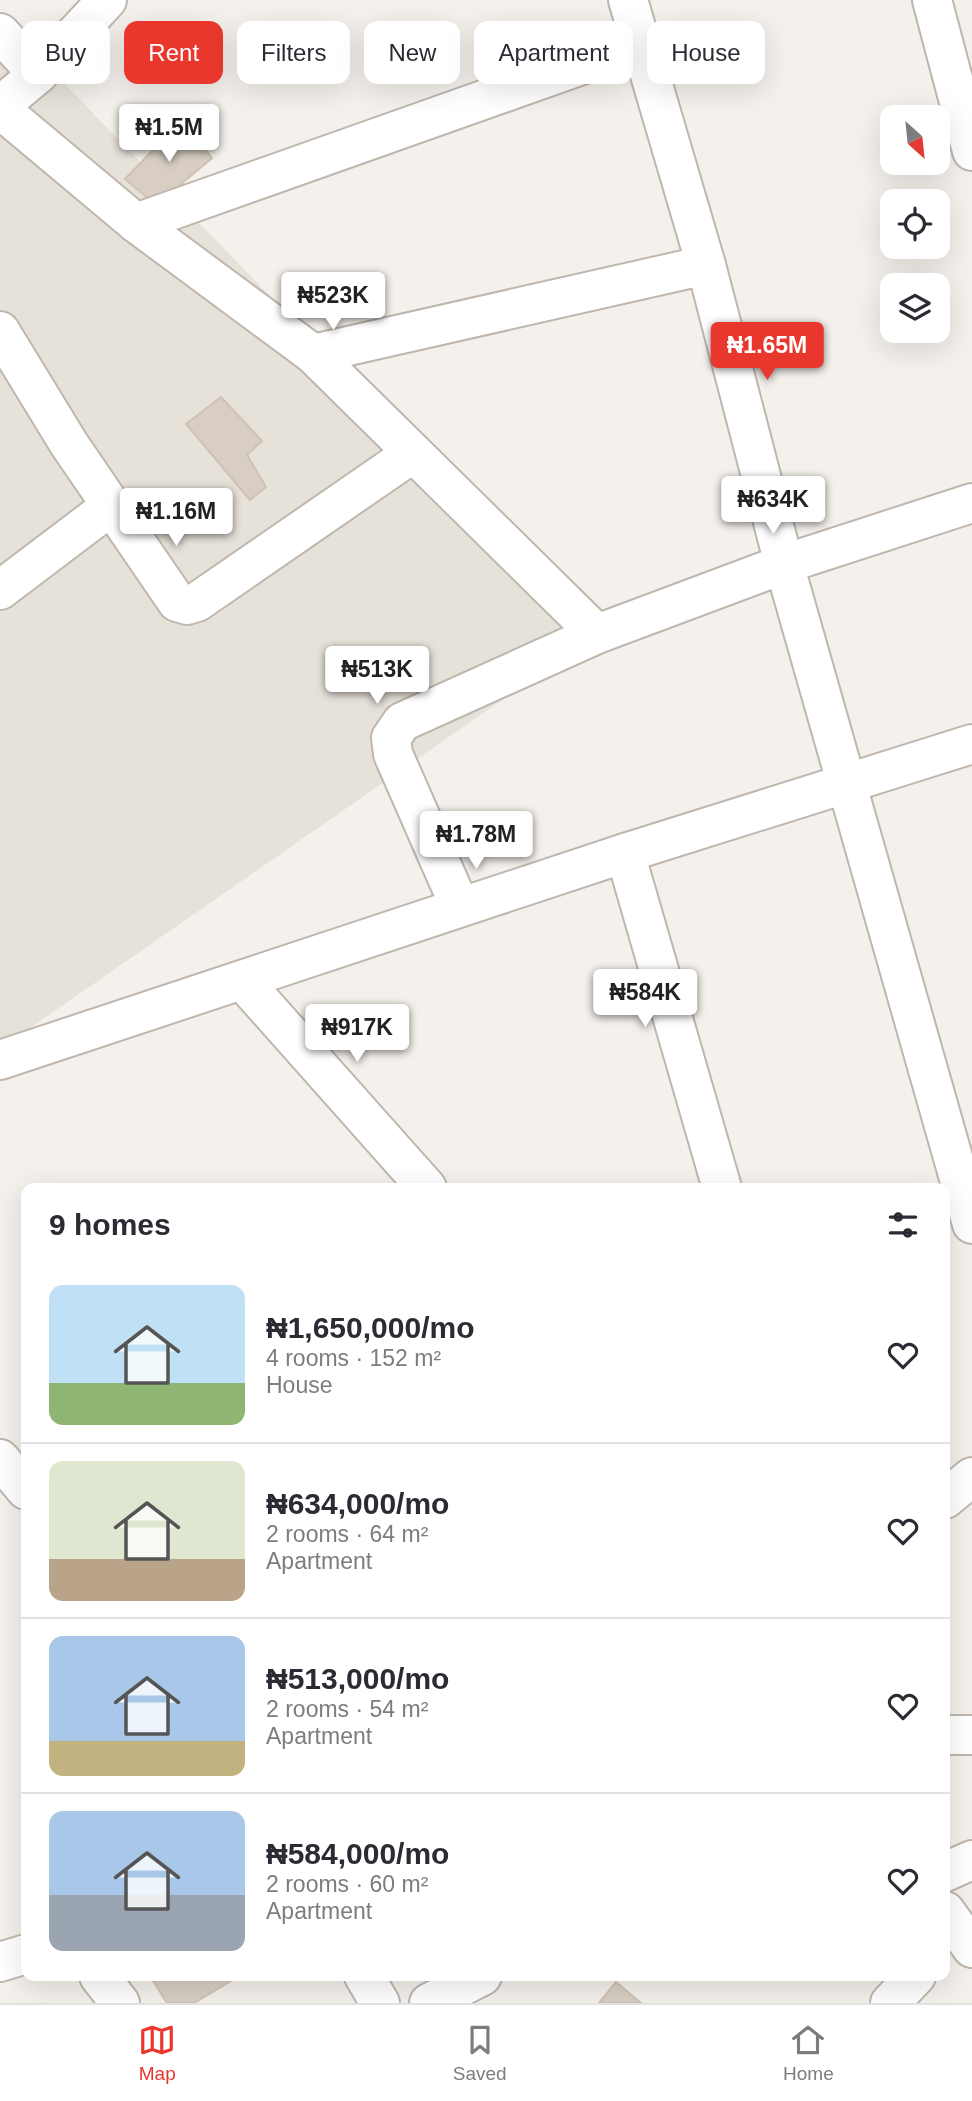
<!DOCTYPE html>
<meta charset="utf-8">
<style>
:root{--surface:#fff;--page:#f2f2f3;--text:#2b2b33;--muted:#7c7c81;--line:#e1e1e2;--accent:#e9372d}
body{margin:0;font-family:Arial,sans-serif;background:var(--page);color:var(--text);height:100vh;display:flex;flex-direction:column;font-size:26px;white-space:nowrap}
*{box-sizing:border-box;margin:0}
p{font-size:23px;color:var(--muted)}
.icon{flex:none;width:38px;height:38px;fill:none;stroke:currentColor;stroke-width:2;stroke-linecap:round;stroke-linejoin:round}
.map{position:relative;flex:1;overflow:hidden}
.sheet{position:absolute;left:21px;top:1183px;width:929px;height:798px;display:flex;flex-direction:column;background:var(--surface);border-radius:14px;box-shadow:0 7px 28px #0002}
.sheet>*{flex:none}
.banner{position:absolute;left:21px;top:21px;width:931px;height:63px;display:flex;gap:14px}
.needle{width:46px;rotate:153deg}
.tools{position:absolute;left:880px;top:105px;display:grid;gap:14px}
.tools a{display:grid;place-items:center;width:70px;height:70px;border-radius:14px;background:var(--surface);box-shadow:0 7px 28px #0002;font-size:35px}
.price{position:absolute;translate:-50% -60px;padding:0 16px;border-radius:7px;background:#fff;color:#222;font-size:23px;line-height:46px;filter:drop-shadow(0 2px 4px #0008)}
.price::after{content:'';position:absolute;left:50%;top:42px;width:21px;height:16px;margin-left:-10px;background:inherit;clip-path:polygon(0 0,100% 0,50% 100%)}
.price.active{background:var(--accent);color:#fff}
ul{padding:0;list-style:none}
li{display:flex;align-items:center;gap:21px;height:175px;padding:0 28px}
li+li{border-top:2px solid var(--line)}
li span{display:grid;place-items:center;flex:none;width:196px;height:140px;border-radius:14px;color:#555}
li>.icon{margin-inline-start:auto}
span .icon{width:84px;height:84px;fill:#fffc;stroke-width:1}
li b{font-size:30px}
h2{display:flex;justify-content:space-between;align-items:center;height:84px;padding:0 28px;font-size:30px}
.pill{padding:0 24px;border-radius:14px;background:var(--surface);box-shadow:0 7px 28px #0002;font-size:24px;line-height:63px}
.pill.active{background:var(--accent);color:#fff}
.menu{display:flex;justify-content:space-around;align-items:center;height:98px;border-top:2px solid var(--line);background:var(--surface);font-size:19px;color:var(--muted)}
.menu a{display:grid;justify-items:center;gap:4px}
.menu .active{color:var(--accent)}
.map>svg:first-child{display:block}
.residential{fill:#e7e2d9}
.building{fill:#d8cec4;stroke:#cfc2b4;stroke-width:2}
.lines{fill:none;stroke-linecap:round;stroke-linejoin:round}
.minor-casing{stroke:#bfb7ae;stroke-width:42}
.minor{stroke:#fff;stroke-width:38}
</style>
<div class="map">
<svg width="972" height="2003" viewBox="0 0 972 2003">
<rect width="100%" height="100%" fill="#f4f0eb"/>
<polygon class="residential" points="0,17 597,634 0,1049"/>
<g class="building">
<polygon points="182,120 212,158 156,205 125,179"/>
<polygon points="221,397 262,441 247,455 266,487 250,500 186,424"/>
<polygon points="150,1976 239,1976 194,2003 167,2003"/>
<polygon points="616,1982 641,2003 599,2003"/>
</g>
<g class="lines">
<defs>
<g id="minor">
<polyline points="628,0 706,265 784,564 972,1224"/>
<polyline points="932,0 972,151"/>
<polyline points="0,33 38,74"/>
<polyline points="0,106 38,74 107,0"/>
<polyline points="0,109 136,223 313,354 597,634"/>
<polyline points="136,223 641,44"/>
<polyline points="0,331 69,444 177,602 187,605 197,602 413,453"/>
<polyline points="313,354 706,265"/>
<polyline points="0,590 111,506"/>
<polyline points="625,853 722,1188"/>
<polyline points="460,907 393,754 391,738 402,722 597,634 784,564 972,503"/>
<polyline points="242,980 427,1188"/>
<polyline points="0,1060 625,853 972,744"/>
<polyline points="0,1459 26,1490"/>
<polyline points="945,1499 972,1477"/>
<polyline points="945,1735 972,1735"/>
<polyline points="945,1872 972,1860"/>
<polyline points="945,1911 972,1948"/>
<polyline points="0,1962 26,1954"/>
<polyline points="99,1976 120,2003"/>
<polyline points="364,1976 380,2003"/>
<polyline points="429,2003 482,1976"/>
<polyline points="890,2003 916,1976"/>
</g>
</defs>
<use href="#minor" class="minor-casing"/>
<use href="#minor" class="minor"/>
</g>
</svg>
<div class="tools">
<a><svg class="needle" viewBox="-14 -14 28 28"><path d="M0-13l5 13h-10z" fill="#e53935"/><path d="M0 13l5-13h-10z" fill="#7c7c81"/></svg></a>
<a><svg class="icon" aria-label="locate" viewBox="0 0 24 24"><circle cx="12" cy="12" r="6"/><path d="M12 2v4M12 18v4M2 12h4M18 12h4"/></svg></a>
<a><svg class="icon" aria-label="layers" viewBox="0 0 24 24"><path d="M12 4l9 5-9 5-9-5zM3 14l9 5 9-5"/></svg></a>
</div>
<b class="price" style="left:169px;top:164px">₦1.5M</b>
<b class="price" style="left:333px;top:332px">₦523K</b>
<b class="price active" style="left:767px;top:382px">₦1.65M</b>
<b class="price" style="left:773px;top:536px">₦634K</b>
<b class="price" style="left:176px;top:548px">₦1.16M</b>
<b class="price" style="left:377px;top:706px">₦513K</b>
<b class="price" style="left:476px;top:871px">₦1.78M</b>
<b class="price" style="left:645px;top:1029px">₦584K</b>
<b class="price" style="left:357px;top:1064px">₦917K</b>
<div class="banner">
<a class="pill">Buy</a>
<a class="pill active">Rent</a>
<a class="pill">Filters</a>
<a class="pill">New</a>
<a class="pill">Apartment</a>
<a class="pill">House</a>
</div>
<section class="sheet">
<h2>9 homes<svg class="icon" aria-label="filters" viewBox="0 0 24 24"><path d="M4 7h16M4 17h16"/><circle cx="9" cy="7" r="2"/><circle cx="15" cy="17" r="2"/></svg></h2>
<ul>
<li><span style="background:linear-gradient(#bfe0f5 70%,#8fb573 0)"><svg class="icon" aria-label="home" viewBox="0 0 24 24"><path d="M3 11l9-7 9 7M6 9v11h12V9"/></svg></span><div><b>₦1,650,000/mo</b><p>4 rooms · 152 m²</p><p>House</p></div><svg class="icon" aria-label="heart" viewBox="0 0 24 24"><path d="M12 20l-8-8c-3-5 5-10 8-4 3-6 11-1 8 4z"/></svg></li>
<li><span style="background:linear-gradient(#dfe7d0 70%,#b9a48a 0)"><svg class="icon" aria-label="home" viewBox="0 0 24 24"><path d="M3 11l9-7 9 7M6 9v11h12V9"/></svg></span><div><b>₦634,000/mo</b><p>2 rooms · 64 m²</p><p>Apartment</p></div><svg class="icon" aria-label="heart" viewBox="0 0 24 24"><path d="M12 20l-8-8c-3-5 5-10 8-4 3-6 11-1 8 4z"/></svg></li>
<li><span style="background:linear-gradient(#a9c7e8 75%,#c2b280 0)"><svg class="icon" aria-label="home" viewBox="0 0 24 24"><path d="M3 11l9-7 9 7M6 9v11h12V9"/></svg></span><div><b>₦513,000/mo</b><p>2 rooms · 54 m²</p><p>Apartment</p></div><svg class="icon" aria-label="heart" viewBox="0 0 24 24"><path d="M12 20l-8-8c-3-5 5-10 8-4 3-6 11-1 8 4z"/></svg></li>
<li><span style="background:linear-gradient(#a9c7e8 60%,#9aa5b1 0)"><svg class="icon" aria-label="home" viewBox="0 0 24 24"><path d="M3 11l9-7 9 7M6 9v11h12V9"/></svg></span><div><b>₦584,000/mo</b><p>2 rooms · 60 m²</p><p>Apartment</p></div><svg class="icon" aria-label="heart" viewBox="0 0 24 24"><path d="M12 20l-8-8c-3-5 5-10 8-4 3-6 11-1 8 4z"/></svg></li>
</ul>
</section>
</div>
<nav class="menu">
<a class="active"><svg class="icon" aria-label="map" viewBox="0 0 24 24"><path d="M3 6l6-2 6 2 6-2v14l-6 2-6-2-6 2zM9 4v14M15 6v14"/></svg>Map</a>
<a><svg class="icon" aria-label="saved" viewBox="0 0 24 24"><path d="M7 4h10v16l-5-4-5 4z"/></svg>Saved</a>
<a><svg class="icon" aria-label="home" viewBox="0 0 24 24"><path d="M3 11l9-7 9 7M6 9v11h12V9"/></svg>Home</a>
</nav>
